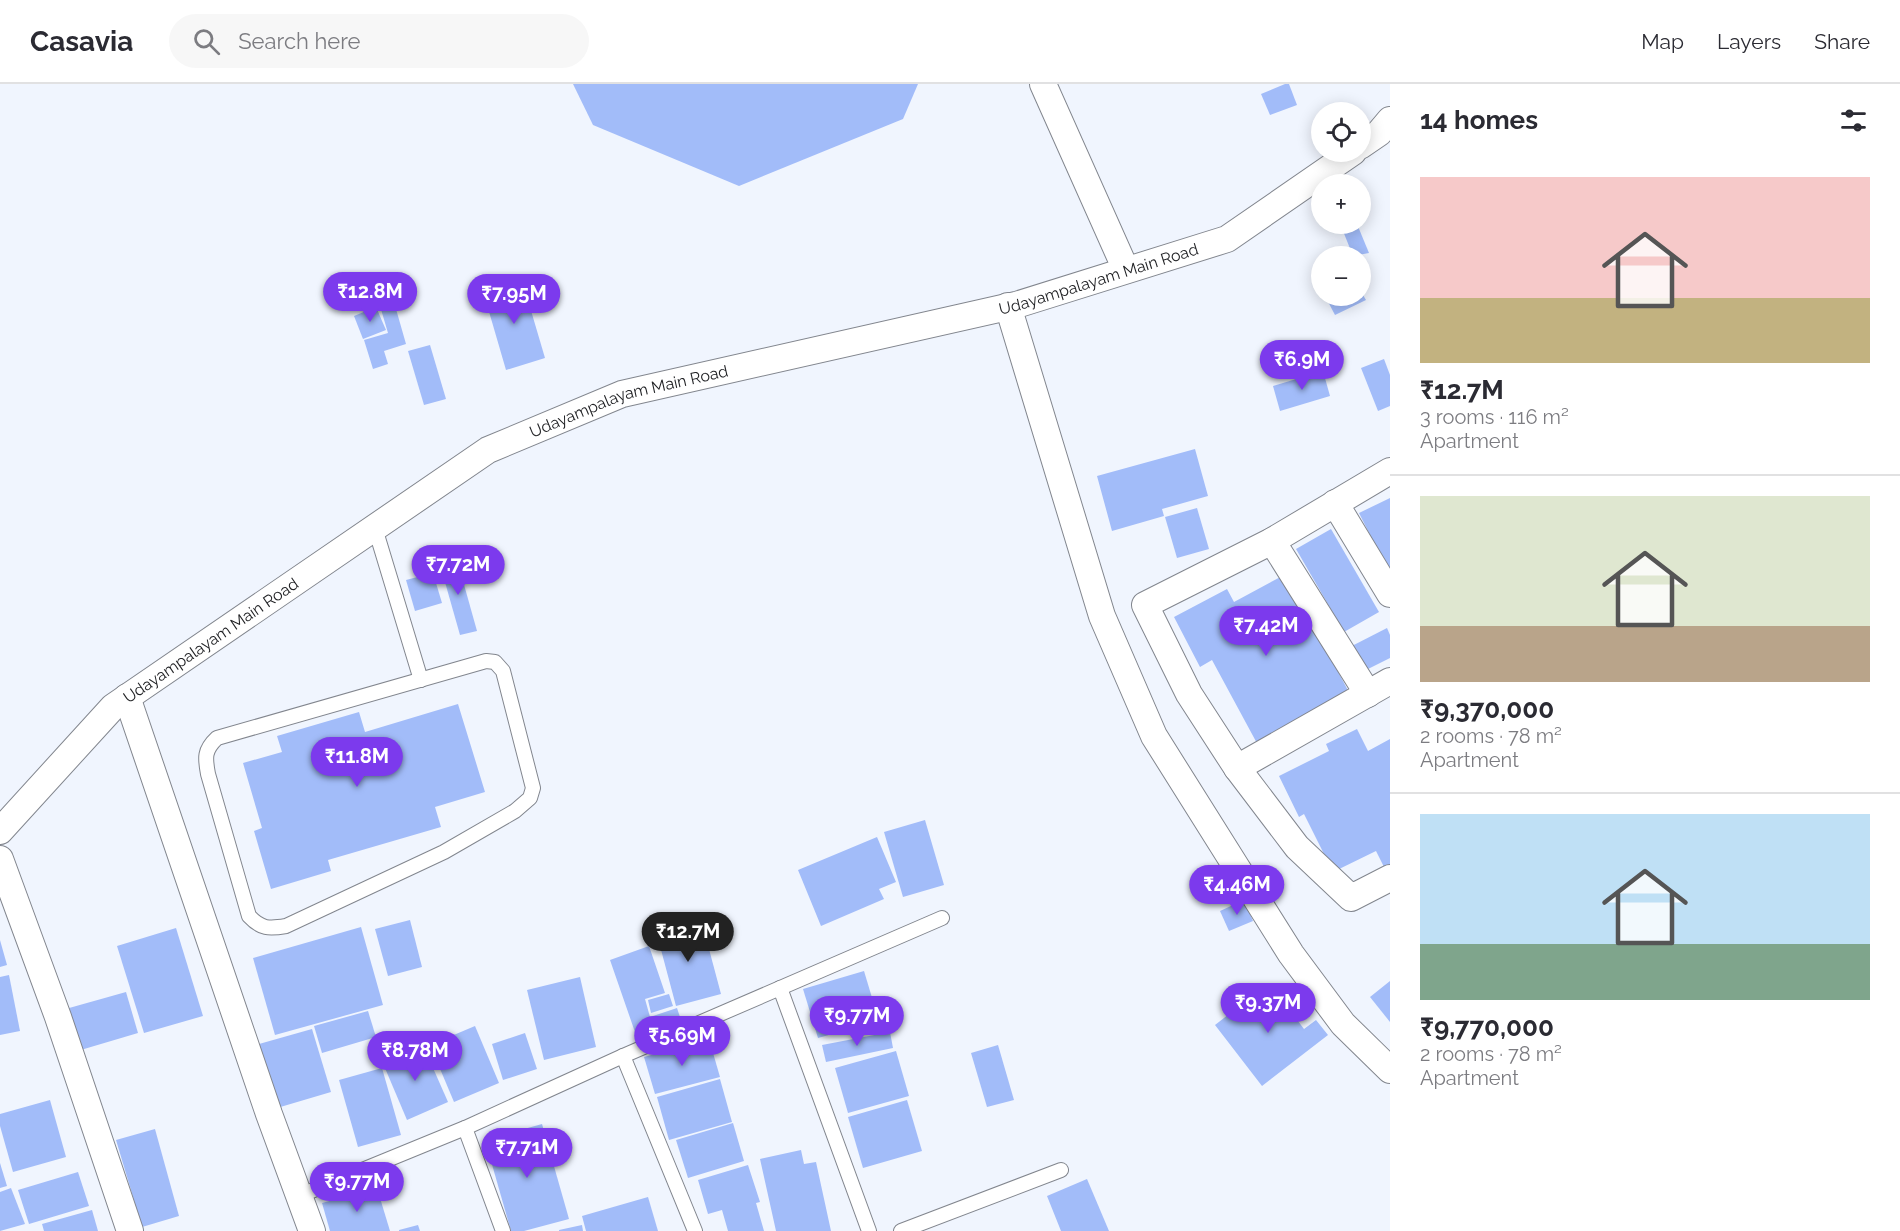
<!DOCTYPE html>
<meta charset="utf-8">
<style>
:root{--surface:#fff;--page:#f7f7f7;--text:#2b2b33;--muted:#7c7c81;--line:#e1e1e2;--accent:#7c3aed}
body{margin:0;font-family:Raleway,sans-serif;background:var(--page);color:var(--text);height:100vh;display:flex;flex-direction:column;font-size:22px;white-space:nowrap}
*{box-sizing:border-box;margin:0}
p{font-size:20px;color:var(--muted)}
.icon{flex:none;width:33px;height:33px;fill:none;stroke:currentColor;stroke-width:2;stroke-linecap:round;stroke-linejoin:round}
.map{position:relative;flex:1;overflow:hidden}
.details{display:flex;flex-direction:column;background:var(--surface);width:510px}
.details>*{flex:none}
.controls{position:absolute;left:1311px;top:18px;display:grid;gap:12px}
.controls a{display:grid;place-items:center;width:60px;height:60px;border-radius:50%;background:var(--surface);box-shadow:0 3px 15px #0003;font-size:30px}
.price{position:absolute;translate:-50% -51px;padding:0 14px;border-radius:21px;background:var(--accent);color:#fff;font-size:20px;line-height:39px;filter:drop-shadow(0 2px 3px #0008)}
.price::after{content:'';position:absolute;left:50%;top:36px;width:18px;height:14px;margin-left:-9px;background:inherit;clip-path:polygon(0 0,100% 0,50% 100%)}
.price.on{background:#222;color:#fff}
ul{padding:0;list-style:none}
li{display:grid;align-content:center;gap:12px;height:318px;padding:0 30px}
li+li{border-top:2px solid var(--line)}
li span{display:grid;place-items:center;height:186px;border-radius:0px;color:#555}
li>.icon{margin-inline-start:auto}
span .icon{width:108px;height:108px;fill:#fffc;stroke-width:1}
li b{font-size:26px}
h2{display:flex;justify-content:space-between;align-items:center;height:72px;padding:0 30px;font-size:26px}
header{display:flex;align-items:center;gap:36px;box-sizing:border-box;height:84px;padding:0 30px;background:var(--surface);border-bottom:2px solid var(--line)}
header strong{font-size:28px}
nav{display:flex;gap:33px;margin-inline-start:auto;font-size:21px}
.search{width:420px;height:54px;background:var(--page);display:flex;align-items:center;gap:15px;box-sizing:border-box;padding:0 21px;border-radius:33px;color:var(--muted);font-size:22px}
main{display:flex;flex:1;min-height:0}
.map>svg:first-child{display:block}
.building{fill:#a2bcf9}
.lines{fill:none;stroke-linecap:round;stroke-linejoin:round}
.lane-casing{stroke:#82868e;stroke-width:16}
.street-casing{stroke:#82868e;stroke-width:28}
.lane{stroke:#fff;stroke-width:14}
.street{stroke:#fff;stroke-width:26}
.labels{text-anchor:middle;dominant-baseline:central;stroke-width:4.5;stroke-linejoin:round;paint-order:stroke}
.street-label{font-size:16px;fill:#222326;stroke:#fff}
</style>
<header>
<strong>Casavia</strong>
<div class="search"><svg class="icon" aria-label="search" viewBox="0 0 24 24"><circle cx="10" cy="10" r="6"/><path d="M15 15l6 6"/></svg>Search here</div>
<nav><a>Map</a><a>Layers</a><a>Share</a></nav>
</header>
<main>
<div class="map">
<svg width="1390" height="1147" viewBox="0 0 1390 1147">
<rect width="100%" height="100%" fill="#f0f5fe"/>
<g class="building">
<polygon points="573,0 918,0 903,35 739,102 593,41"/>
<polygon points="1285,0 1289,0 1297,21 1270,31 1261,10"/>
<polygon points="1346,140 1357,140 1369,169 1353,172 1341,142"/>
<polygon points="383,193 390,216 349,225 343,204"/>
<polygon points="522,196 545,274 506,286 483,207"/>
<polygon points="1360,206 1366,216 1335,231 1325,212 1360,212"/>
<polygon points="394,218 406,260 384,267 388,280 373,285 364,256 388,249 380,222"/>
<polygon points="376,223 386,246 363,255 354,232"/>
<polygon points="430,261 446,315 424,321 408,267"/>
<polygon points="1384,275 1390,291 1390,322 1378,327 1361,284"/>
<polygon points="1323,287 1330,312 1280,327 1273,302"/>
<polygon points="1195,365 1208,412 1162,425 1164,432 1112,447 1097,392"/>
<polygon points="1390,414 1390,491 1359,429"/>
<polygon points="1197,424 1209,465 1177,474 1165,433"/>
<polygon points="1331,445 1379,528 1344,548 1296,465"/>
<polygon points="456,472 477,547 460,551 439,477"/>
<polygon points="433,489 442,519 415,527 406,496"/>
<polygon points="1286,490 1352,614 1259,663 1212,576 1200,583 1174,533 1227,505 1234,518"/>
<polygon points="1387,544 1390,551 1390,574 1358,590 1346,565"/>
<polygon points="458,620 485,708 435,723 441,743 328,776 331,787 271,805 254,747 262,744 243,679 282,668 277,652 359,628 365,648"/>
<polygon points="1357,645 1368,667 1390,655 1390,782 1385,785 1376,767 1333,788 1304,730 1299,733 1279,692 1329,667 1326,660"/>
<polygon points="925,736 944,801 903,813 884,748"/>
<polygon points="877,753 896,798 879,805 884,815 821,842 798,786"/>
<polygon points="1244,816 1253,837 1229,847 1220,827"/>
<polygon points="701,835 721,910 676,922 656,847"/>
<polygon points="410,836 422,883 388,892 375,845"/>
<polygon points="361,843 383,921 275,951 253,874"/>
<polygon points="176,844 203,932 144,949 117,862"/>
<polygon points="0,856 7,881 0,883"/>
<polygon points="649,862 665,909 645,915 650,933 677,924 681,936 636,951 610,876"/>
<polygon points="864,887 879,937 818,954 803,905"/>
<polygon points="9,891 20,947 0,951 0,893"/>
<polygon points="580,893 596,963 544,976 527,906"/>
<polygon points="1390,897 1390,938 1370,913"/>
<polygon points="1269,899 1304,945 1316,936 1328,951 1262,1002 1215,941"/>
<polygon points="126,908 138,949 74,968 62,926"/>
<polygon points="669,910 673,922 651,929 648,916"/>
<polygon points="368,927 376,953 322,969 314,942"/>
<polygon points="475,942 499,999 454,1018 430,961"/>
<polygon points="312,945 331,1008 277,1024 259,960"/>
<polygon points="890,948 893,964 826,978 822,961"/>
<polygon points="525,949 537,985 503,996 492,960"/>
<polygon points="709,955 720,993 655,1010 644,973"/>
<polygon points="422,959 448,1018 407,1036 382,977"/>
<polygon points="998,961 1014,1016 987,1023 971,969"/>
<polygon points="896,967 909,1012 848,1029 835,984"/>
<polygon points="382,984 401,1051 358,1063 339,996"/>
<polygon points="720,995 732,1038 669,1056 657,1013"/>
<polygon points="50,1016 66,1073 13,1088 0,1042 0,1030"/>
<polygon points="907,1016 922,1067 863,1084 848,1033"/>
<polygon points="733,1039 744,1077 688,1094 676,1056"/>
<polygon points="542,1040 569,1135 524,1147 511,1147 485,1056"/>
<polygon points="155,1045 179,1132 142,1143 116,1056"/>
<polygon points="801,1066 804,1080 816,1078 831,1147 776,1147 760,1075"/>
<polygon points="0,1079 7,1102 0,1104"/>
<polygon points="748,1081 760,1118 756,1119 764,1147 728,1147 722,1126 708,1130 698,1096"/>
<polygon points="78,1088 89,1122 29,1140 18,1106"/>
<polygon points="1087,1095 1109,1147 1061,1147 1047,1112"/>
<polygon points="11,1104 25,1140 0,1147 0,1108"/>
<polygon points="377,1104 390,1147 330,1147 322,1119"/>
<polygon points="648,1113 658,1147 586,1147 582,1132"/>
<polygon points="92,1126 98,1147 44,1147 42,1140"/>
<polygon points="418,1141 420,1147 399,1147 399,1146"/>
<polygon points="582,1141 583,1147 559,1147 559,1146"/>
</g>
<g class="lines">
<defs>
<g id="lane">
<polyline points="375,444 421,596"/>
<path d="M486,577L495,578L503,587L533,704L530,714L515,727L444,768L286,842C269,845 261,845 249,832L208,690C205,674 204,666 217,654Z"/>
<polyline points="780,904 869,1147"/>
<polyline points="623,972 695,1147"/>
<polyline points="465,1044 503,1147"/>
<polyline points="299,1112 465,1044 623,972 942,834"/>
<polyline points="901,1147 1061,1086"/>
</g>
<g id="street">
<polyline points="1043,0 1126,186"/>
<polyline points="1360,62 1379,49 1390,36"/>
<polyline points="1008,222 1102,532 1154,652 1291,870 1343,940 1390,986"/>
<polyline points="1390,387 1272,457 1145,521 1189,610 1237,684 1297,763 1351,814 1390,794"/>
<polyline points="1335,419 1390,510"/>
<polyline points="1272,457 1368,610"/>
<polyline points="127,613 269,1030 312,1147"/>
<polyline points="1237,684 1390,597"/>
<path id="s1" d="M0,747L113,623L488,366L622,310L1016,221L1227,155L1353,68"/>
<polyline points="0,775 58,933 130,1147"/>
</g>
</defs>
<use href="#lane" class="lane-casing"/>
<use href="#street" class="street-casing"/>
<use href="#lane" class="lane"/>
<use href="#street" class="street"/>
</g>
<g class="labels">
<g class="street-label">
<text stroke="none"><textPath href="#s1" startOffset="1258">Udayampalayam Main Road</textPath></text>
<text stroke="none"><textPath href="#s1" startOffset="772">Udayampalayam Main Road</textPath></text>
<text stroke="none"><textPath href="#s1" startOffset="286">Udayampalayam Main Road</textPath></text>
</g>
</g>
</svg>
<div class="controls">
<a><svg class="icon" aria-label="locate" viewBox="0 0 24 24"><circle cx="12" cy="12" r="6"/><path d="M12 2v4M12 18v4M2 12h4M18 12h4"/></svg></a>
<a>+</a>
<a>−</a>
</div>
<b class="price" style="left:370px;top:239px">₹12.8M</b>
<b class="price" style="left:514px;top:241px">₹7.95M</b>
<b class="price" style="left:1302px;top:307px">₹6.9M</b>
<b class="price" style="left:458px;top:512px">₹7.72M</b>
<b class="price" style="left:1266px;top:573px">₹7.42M</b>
<b class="price" style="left:357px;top:704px">₹11.8M</b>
<b class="price" style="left:1237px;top:832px">₹4.46M</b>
<b class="price on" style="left:688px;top:879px">₹12.7M</b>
<b class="price" style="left:1268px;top:950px">₹9.37M</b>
<b class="price" style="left:857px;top:963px">₹9.77M</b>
<b class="price" style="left:682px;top:983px">₹5.69M</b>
<b class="price" style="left:415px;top:998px">₹8.78M</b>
<b class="price" style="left:527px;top:1095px">₹7.71M</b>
<b class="price" style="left:357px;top:1129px">₹9.77M</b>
</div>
<section class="details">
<h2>14 homes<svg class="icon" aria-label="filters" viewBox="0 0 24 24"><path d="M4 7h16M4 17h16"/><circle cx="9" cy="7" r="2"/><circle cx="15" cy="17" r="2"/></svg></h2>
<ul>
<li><span style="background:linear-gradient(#f6c9c9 65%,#c2b280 0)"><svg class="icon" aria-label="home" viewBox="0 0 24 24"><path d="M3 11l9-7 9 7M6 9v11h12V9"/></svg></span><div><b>₹12.7M</b><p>3 rooms · 116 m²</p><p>Apartment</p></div></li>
<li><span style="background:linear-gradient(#dfe7d0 70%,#b9a48a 0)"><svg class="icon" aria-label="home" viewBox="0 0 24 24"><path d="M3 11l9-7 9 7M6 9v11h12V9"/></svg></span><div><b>₹9,370,000</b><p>2 rooms · 78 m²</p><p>Apartment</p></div></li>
<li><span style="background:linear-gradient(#bfe0f5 70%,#7fa58c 0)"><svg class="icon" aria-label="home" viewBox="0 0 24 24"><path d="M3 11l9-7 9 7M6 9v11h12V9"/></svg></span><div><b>₹9,770,000</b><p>2 rooms · 78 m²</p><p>Apartment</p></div></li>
</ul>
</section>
</main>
